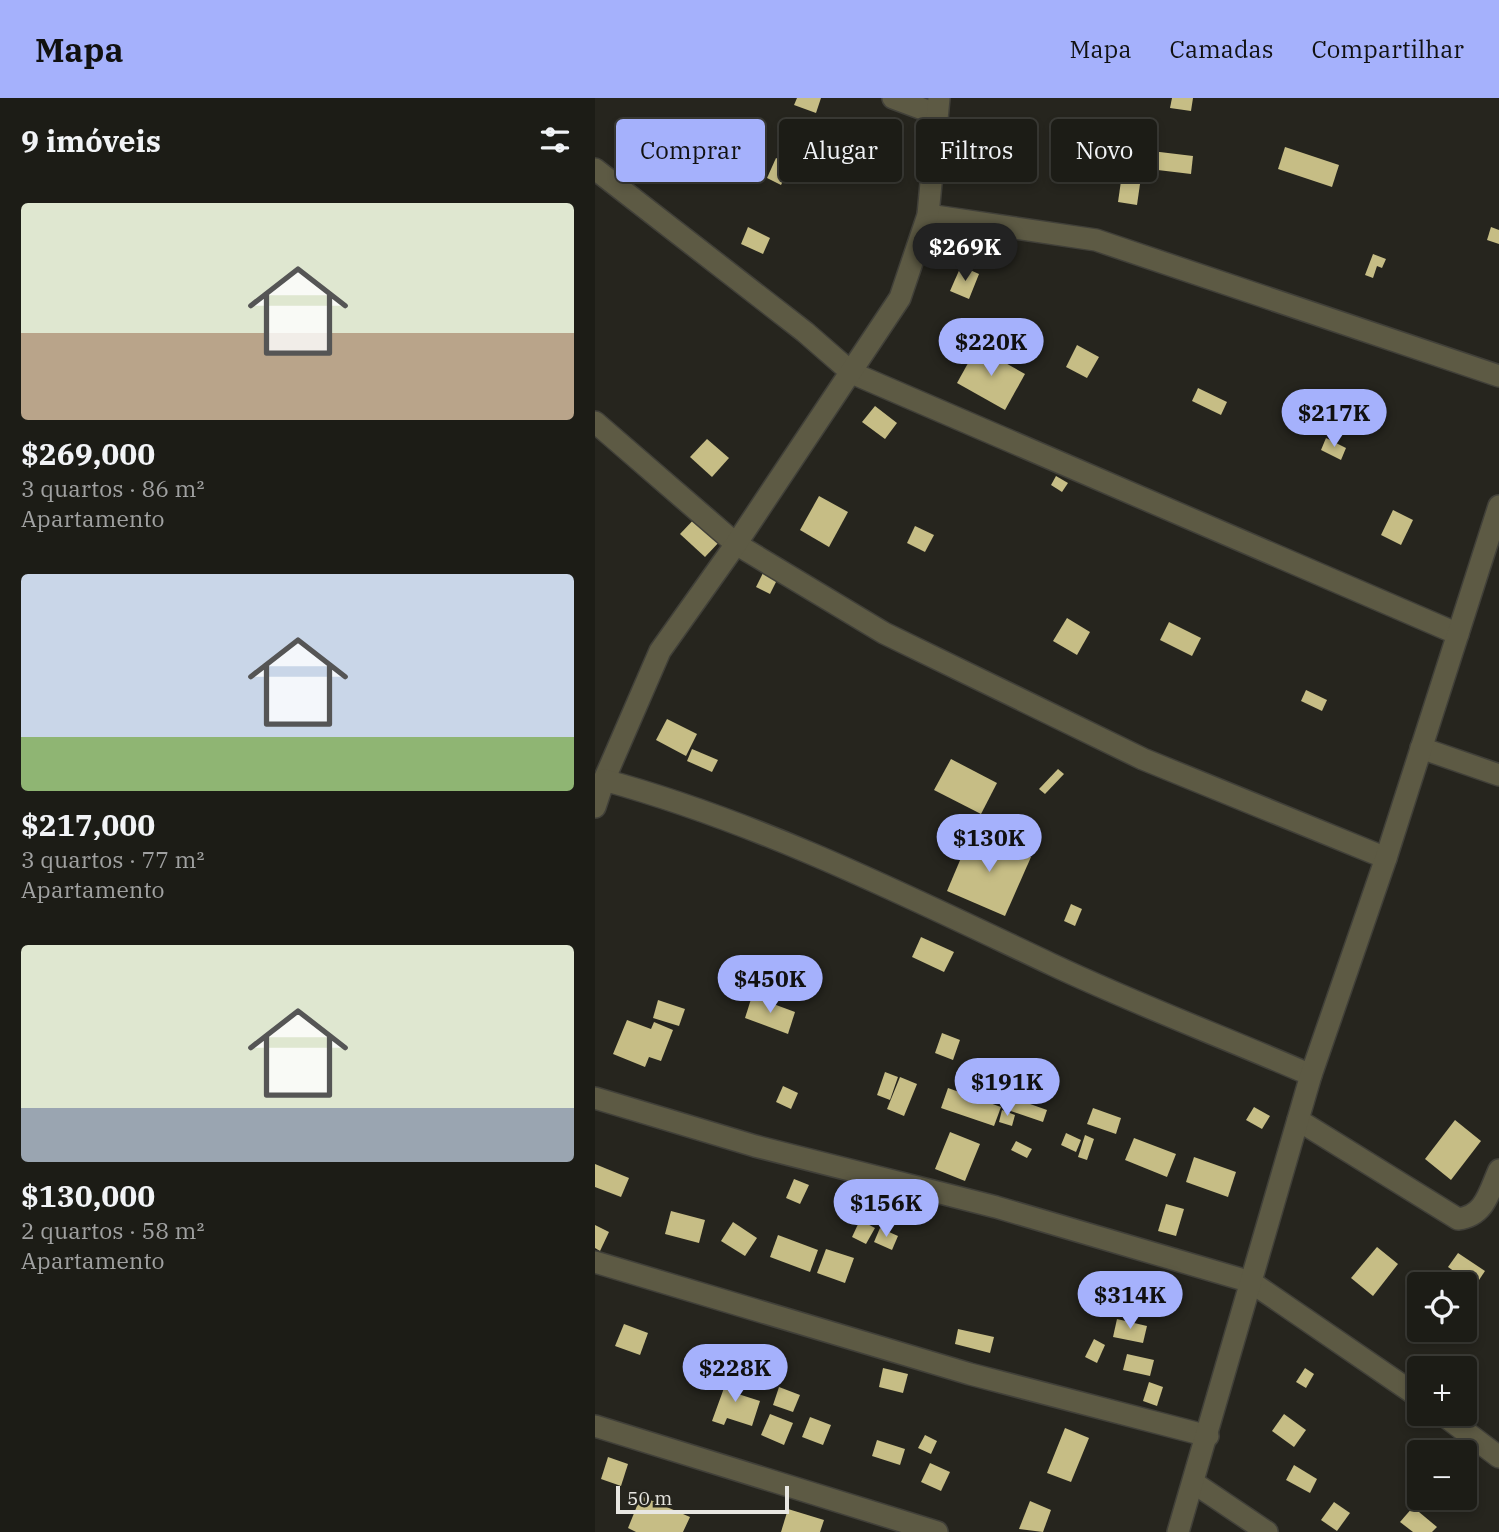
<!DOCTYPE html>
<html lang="pt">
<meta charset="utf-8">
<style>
:root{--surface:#1c1c16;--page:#25251f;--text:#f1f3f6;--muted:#a0a1a1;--line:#3a3a35;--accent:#a5b1fc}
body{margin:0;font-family:"IBM Plex Serif",serif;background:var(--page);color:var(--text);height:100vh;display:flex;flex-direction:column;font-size:26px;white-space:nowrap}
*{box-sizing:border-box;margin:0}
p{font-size:23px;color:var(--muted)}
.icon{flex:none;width:38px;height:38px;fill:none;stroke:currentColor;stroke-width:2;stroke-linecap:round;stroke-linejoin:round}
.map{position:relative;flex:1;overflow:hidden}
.panel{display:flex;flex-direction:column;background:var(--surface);width:595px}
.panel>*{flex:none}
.hud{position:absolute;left:21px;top:21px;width:665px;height:63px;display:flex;gap:14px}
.buttons{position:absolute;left:812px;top:1174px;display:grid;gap:14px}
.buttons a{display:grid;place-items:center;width:70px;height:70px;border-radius:7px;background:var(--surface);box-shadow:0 4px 10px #0003,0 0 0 2px var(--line);font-size:35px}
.scale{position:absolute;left:21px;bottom:18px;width:173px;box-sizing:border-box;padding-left:7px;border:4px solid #e8e7e2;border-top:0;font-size:19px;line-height:24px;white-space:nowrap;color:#e8e7e2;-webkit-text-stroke:5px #26251e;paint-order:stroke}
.price{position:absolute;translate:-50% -60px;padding:0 16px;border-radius:24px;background:var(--accent);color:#111;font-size:23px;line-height:46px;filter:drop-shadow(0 2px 4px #0008)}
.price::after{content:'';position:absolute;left:50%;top:42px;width:21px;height:16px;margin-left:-10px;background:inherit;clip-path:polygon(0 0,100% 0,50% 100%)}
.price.active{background:#222;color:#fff}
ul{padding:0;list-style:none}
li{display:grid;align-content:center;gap:14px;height:371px;padding:0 21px}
li span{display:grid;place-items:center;height:217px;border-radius:7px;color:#555}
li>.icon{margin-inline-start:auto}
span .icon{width:126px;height:126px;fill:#fffc;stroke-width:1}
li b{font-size:30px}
h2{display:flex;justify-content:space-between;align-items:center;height:84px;padding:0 21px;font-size:30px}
.pill{padding:0 24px;border-radius:7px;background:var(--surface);box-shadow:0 4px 10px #0003,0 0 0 2px var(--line);font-size:24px;line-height:63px}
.pill.active{background:var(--accent);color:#111}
header{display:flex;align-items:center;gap:42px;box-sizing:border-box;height:98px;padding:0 35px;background:var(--accent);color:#111}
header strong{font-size:33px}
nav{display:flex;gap:38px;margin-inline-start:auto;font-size:24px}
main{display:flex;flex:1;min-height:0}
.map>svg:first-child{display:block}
.building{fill:#c6bd85}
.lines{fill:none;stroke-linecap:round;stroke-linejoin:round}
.minor-casing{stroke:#414039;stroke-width:24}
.minor{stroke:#5d5a44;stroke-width:21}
</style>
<header>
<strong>Mapa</strong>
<nav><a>Mapa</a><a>Camadas</a><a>Compartilhar</a></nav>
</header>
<main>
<section class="panel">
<h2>9 imóveis<svg class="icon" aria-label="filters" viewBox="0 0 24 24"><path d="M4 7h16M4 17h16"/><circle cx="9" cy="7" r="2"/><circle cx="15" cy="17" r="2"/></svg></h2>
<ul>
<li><span style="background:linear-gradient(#dfe7d0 60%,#b9a48a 0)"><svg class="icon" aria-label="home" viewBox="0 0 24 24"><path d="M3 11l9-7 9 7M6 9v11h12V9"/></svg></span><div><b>$269,000</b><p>3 quartos · 86 m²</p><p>Apartamento</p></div></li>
<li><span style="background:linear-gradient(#c9d6e8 75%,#8fb573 0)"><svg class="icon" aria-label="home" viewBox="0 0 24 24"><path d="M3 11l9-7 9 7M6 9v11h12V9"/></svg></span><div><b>$217,000</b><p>3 quartos · 77 m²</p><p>Apartamento</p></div></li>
<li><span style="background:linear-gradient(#dfe7d0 75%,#9aa5b1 0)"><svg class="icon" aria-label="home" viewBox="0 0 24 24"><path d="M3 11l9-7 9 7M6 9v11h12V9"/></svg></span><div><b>$130,000</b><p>2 quartos · 58 m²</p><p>Apartamento</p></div></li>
</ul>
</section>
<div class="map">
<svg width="904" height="1434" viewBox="0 0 904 1434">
<rect width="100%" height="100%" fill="#26251e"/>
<g class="building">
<polygon points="202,0 226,0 221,15 199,7"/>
<polygon points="577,0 598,0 596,13 575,10"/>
<polygon points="372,23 409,33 397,76 360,66"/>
<polygon points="104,36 119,44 112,58 97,50"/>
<polygon points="690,49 744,67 737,89 683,71"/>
<polygon points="548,52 598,58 596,76 546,70"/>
<polygon points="181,60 196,67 186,87 172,80"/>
<polygon points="527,76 546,79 542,107 523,104"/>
<polygon points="153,129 175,140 168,156 146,146"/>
<polygon points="896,129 904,132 904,146 892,142"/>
<polygon points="778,156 791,161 787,170 782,168 778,180 770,177"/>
<polygon points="366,168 384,176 374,201 355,193"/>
<polygon points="482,247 504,259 492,280 471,269"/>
<polygon points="382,249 430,276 410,312 362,285"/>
<polygon points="603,290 632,304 626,317 597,303"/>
<polygon points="280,308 302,325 290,341 267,324"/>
<polygon points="731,340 751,350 746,362 726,352"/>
<polygon points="112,341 134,360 117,379 95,359"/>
<polygon points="461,378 473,385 467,394 456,387"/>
<polygon points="224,398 253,414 234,449 205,432"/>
<polygon points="798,412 818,422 806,447 786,437"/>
<polygon points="103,417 127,441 110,459 85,436"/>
<polygon points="320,428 339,437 330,454 312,445"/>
<polygon points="169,473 183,480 175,496 161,489"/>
<polygon points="472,520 495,534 482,557 458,543"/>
<polygon points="574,524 606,540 597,558 565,542"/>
<polygon points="711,592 732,602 727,613 706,603"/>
<polygon points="72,621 102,636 91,658 61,642"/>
<polygon points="97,651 123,662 117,674 92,663"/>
<polygon points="356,661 402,685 386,716 339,692"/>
<polygon points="463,671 469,676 450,696 444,691"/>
<polygon points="377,734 436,759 410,818 352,793"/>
<polygon points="476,806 487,811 480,828 469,823"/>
<polygon points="326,839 359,854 349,874 317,859"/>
<polygon points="157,898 200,914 193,936 150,920"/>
<polygon points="63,902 90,911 84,928 58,920"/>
<polygon points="32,922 56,931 59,924 78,932 66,963 54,959 50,969 18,956"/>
<polygon points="347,935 365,942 358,962 340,955"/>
<polygon points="290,974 303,979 295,1002 282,997"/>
<polygon points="305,979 322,986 309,1018 292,1011"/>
<polygon points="188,988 203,995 196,1011 181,1004"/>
<polygon points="353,990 406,1009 399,1028 346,1010"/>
<polygon points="418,1000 452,1012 448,1024 413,1012"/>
<polygon points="659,1009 675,1018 667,1031 651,1022"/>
<polygon points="498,1010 526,1020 521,1036 492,1026"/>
<polygon points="407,1012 420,1017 417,1028 404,1024"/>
<polygon points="860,1022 886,1043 856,1082 830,1061"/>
<polygon points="355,1034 385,1046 370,1083 340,1071"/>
<polygon points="471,1035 486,1042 481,1054 466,1047"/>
<polygon points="490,1037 499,1041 492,1062 483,1059"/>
<polygon points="539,1040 581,1056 572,1079 530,1062"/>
<polygon points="421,1043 437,1051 432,1060 416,1052"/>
<polygon points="599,1059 641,1074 633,1099 591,1084"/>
<polygon points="0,1066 34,1080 26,1099 0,1089"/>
<polygon points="199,1081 214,1087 205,1106 191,1100"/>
<polygon points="571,1106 589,1111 581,1138 563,1133"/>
<polygon points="76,1113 110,1122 104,1145 70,1136"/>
<polygon points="265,1122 280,1130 271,1146 257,1139"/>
<polygon points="138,1124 162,1140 150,1158 126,1143"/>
<polygon points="0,1127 14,1134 5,1153 0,1150"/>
<polygon points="285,1130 303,1138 297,1152 279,1144"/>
<polygon points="183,1137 223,1152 215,1174 175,1159"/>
<polygon points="782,1149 803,1166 778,1198 756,1180"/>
<polygon points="231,1151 259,1160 250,1185 222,1175"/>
<polygon points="863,1155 890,1173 880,1188 853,1169"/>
<polygon points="540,1179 577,1184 575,1197 539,1192"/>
<polygon points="522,1221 552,1228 548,1245 518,1239"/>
<polygon points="29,1226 53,1235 45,1257 20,1248"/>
<polygon points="363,1231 399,1239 395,1255 360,1246"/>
<polygon points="499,1241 510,1247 502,1265 490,1259"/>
<polygon points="532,1256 559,1262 555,1278 528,1272"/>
<polygon points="288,1270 313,1276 308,1295 284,1289"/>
<polygon points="710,1270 719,1276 711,1290 701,1284"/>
<polygon points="136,1271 147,1275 140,1295 165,1303 157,1328 132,1320 129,1327 117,1323 129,1290 136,1292 129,1290"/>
<polygon points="554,1284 568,1289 562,1308 548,1303"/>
<polygon points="184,1289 205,1297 198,1314 178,1307"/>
<polygon points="175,1316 198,1325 189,1347 166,1337"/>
<polygon points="689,1316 711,1332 699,1349 677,1333"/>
<polygon points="215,1319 236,1327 228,1347 207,1339"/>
<polygon points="470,1330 494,1340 476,1384 452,1375"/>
<polygon points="330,1337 342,1343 336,1356 323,1350"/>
<polygon points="282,1342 310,1351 305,1367 277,1358"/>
<polygon points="13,1359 33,1366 26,1388 6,1381"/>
<polygon points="335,1365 355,1374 346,1393 326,1384"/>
<polygon points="699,1367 722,1381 715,1395 691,1382"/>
<polygon points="46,1398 95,1419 88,1434 41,1434 33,1430"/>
<polygon points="435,1403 456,1412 448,1434 424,1431"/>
<polygon points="739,1404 755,1415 742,1433 726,1422"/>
<polygon points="818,1409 842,1429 837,1434 818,1434 805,1424"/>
<polygon points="193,1411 229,1422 225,1434 186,1434"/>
</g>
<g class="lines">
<defs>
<g id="minor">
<polyline points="298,0 341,16"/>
<polyline points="0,71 210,234 257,275 863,536"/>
<polyline points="333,117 501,142 904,278"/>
<polyline points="0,324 141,446 289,535 548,661 791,760"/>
<polyline points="826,650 904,677"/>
<polyline points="9,682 65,553 141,446 305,200 333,117 344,0"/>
<path d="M0,709L9,682C166,725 312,798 458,867C543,907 631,940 716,977"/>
<polyline points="0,1000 160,1048 401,1109 656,1184 824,1299"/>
<path d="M703,1022L863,1121C890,1118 894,1094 904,1072"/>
<polyline points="0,1164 375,1276 613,1338"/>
<polyline points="847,1316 904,1359"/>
<polyline points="0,1328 342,1434"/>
<polyline points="599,1385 672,1434"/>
<polyline points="583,1434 716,977 791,760 904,408"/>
</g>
</defs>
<use href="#minor" class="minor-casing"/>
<use href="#minor" class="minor"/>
</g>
</svg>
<div class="buttons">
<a><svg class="icon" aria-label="locate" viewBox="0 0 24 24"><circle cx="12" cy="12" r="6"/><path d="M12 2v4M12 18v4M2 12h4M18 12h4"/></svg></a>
<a>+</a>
<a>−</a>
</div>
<div class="scale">50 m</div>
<b class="price active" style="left:370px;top:185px">$269K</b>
<b class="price" style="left:396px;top:280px">$220K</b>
<b class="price" style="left:739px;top:351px">$217K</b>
<b class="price" style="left:394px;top:776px">$130K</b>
<b class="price" style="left:175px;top:917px">$450K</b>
<b class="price" style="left:412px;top:1020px">$191K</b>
<b class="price" style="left:291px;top:1141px">$156K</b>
<b class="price" style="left:535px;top:1233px">$314K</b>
<b class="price" style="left:140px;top:1306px">$228K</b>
<div class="hud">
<a class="pill active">Comprar</a>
<a class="pill">Alugar</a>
<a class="pill">Filtros</a>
<a class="pill">Novo</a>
</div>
</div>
</main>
